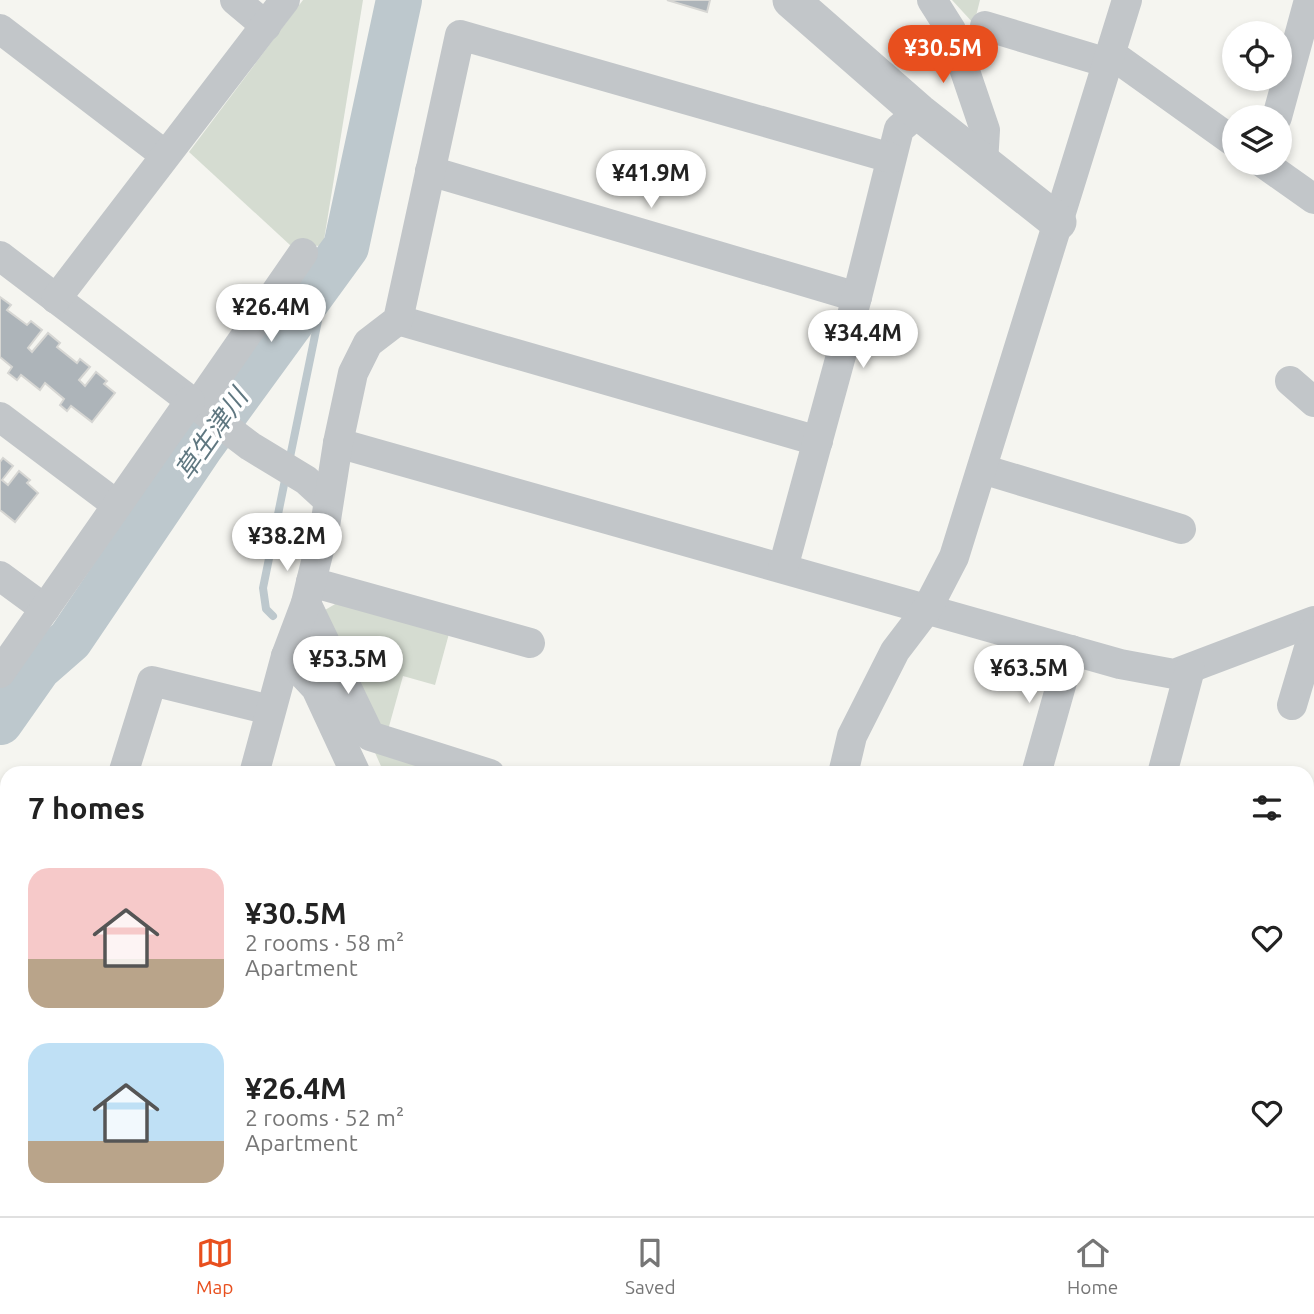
<!DOCTYPE html>
<meta charset="utf-8">
<style>
:root{--surface:#fff;--page:#f6f6f6;--text:#222;--muted:#767676;--line:#e0e0e0;--accent:#e84f1e}
body{margin:0;font-family:Ubuntu,"Noto Sans JP",sans-serif;background:var(--page);color:var(--text);height:100vh;display:flex;flex-direction:column;font-size:26px;white-space:nowrap}
*{box-sizing:border-box;margin:0}
p{font-size:23px;color:var(--muted)}
.icon{flex:none;width:38px;height:38px;fill:none;stroke:currentColor;stroke-width:2;stroke-linecap:round;stroke-linejoin:round}
.map{position:relative;flex:1;overflow:hidden}
.details{position:absolute;left:0px;top:766px;width:1314px;height:450px;display:flex;flex-direction:column;background:var(--surface);border-radius:21px 21px 0 0;box-shadow:0 4px 10px #0003}
.details>*{flex:none}
.controls{position:absolute;left:1222px;top:21px;display:grid;gap:14px}
.controls a{display:grid;place-items:center;width:70px;height:70px;border-radius:50%;background:var(--surface);box-shadow:0 4px 10px #0003;font-size:35px}
.price{position:absolute;translate:-50% -60px;padding:0 16px;border-radius:24px;background:#fff;color:#222;font-size:23px;line-height:46px;filter:drop-shadow(0 2px 4px #0008)}
.price::after{content:'';position:absolute;left:50%;top:42px;width:21px;height:16px;margin-left:-10px;background:inherit;clip-path:polygon(0 0,100% 0,50% 100%)}
.price.active{background:var(--accent);color:#fff}
ul{padding:0;list-style:none}
li{display:flex;align-items:center;gap:21px;height:175px;padding:0 28px}
li span{display:grid;place-items:center;flex:none;width:196px;height:140px;border-radius:21px;color:#555}
li>.icon{margin-inline-start:auto}
span .icon{width:84px;height:84px;fill:#fffc;stroke-width:1}
li b{font-size:30px}
h2{display:flex;justify-content:space-between;align-items:center;height:84px;padding:0 28px;font-size:30px}
.dock{display:flex;justify-content:space-around;align-items:center;height:98px;border-top:2px solid var(--line);background:var(--surface);font-size:19px;color:var(--muted)}
.dock a{display:grid;justify-items:center;gap:4px}
.dock .active{color:var(--accent)}
.map>svg:first-child{display:block}
.green{fill:#d5dcd1}
.lines{fill:none;stroke-linecap:round;stroke-linejoin:round}
.stream{stroke:#bdc8cd;stroke-width:8}
.river{stroke:#bdc8cd;stroke-width:46}
.building{fill:#adb4b9;stroke:#d6d6d3;stroke-width:2}
.minor{stroke:#c2c6c9;stroke-width:30}
.tertiary{stroke:#c2c6c9;stroke-width:37}
.labels{text-anchor:middle;dominant-baseline:central;stroke-width:7;stroke-linejoin:round;paint-order:stroke}
.water-label{font-size:26px;font-style:italic;fill:#5f7780;stroke:#fff}
</style>
<div class="map">
<svg width="1314" height="1216" viewBox="0 0 1314 1216">
<rect width="100%" height="100%" fill="#f5f5f0"/>
<g class="green">
<polygon points="303,0 363,0 323,246 290,245 189,152"/>
<polygon points="952,0 980,0 974,24"/>
<polygon points="342,600 450,630 435,685 403,676 388,730 375,724 325,610"/>
<polygon points="373,748 448,773 384,773"/>
</g>
<g class="lines">
<g class="stream">
<polyline points="289,462 328,272"/>
<polyline points="273,616 266,609 263,588 286,475"/>
</g>
<polyline class="river" points="0,722 38,668 70,640 201,446 346,247 399,0"/>
</g>
<g class="building">
<polygon points="667,0 710,0 707,12"/>
<polygon points="0,297 11,305 7,310 27,325 31,321 42,330 28,348 32,352 48,333 60,343 57,347 77,363 80,359 90,367 79,380 85,386 96,372 107,381 104,384 115,393 92,422 71,406 67,411 60,405 64,399 45,383 40,390 21,375 17,380 8,373 12,367 0,357"/>
<polygon points="3,458 13,466 2,480 8,485 19,471 30,480 27,483 38,493 15,522 0,510 0,462"/>
</g>
<g class="lines">
<g class="minor">
<polyline points="235,0 266,26"/>
<polyline points="932,0 951,30 985,130 983,163"/>
<polyline points="985,26 1108,63"/>
<polyline points="0,29 165,155"/>
<polyline points="1111,54 1234,142"/>
<polyline points="1277,117 1309,0"/>
<polyline points="1263,163 1314,199"/>
<polyline points="430,171 857,297"/>
<polyline points="0,256 250,446 306,480 328,500"/>
<polyline points="56,299 285,0"/>
<polyline points="398,320 818,441"/>
<polyline points="1290,381 1314,402"/>
<polyline points="197,406 303,253"/>
<polyline points="0,417 117,505"/>
<polyline points="338,443 1120,664 1174,674 1314,621"/>
<polyline points="982,469 1181,529"/>
<polyline points="783,568 857,297 899,129 919,112"/>
<polyline points="0,576 45,609"/>
<polyline points="311,582 530,643"/>
<polyline points="306,603 370,736 490,774"/>
<polyline points="286,656 316,688 356,774"/>
<polyline points="0,673 190,401"/>
<polyline points="1292,705 1314,631"/>
<polyline points="123,774 152,681 270,710"/>
<polyline points="254,774 286,656 306,603 311,582 325,526 338,443 353,373 368,343 398,320 460,35 891,158"/>
<polyline points="843,774 852,736 895,651 927,609 954,557 1127,0"/>
<polyline points="1036,774 1071,650"/>
<polyline points="1162,774 1190,669"/>
<polyline points="0,964 7,966"/>
<polyline points="1307,1111 1314,1114"/>
<polyline points="0,1133 7,1136"/>
<polyline points="134,1216 136,1209"/>
<polyline points="281,1216 282,1209"/>
<polyline points="392,1216 394,1209"/>
<polyline points="533,1216 535,1209"/>
<polyline points="669,1216 671,1209"/>
<polyline points="800,1216 800,1209"/>
<polyline points="931,1216 933,1209"/>
<polyline points="1058,1216 1060,1209"/>
</g>
<polyline class="tertiary" points="791,0 919,112 1058,222"/>
</g>
<g class="labels">
<g class="water-label">
<text transform="translate(211 434) rotate(-55)">草生津川</text>
</g>
</g>
</svg>
<div class="controls">
<a><svg class="icon" aria-label="locate" viewBox="0 0 24 24"><circle cx="12" cy="12" r="6"/><path d="M12 2v4M12 18v4M2 12h4M18 12h4"/></svg></a>
<a><svg class="icon" aria-label="layers" viewBox="0 0 24 24"><path d="M12 4l9 5-9 5-9-5zM3 14l9 5 9-5"/></svg></a>
</div>
<b class="price active" style="left:943px;top:85px">¥30.5M</b>
<b class="price" style="left:651px;top:210px">¥41.9M</b>
<b class="price" style="left:271px;top:344px">¥26.4M</b>
<b class="price" style="left:863px;top:370px">¥34.4M</b>
<b class="price" style="left:287px;top:573px">¥38.2M</b>
<b class="price" style="left:348px;top:696px">¥53.5M</b>
<b class="price" style="left:1029px;top:705px">¥63.5M</b>
<section class="details">
<h2>7 homes<svg class="icon" aria-label="filters" viewBox="0 0 24 24"><path d="M4 7h16M4 17h16"/><circle cx="9" cy="7" r="2"/><circle cx="15" cy="17" r="2"/></svg></h2>
<ul>
<li><span style="background:linear-gradient(#f6c9c9 65%,#b9a48a 0)"><svg class="icon" aria-label="home" viewBox="0 0 24 24"><path d="M3 11l9-7 9 7M6 9v11h12V9"/></svg></span><div><b>¥30.5M</b><p>2 rooms · 58 m²</p><p>Apartment</p></div><svg class="icon" aria-label="heart" viewBox="0 0 24 24"><path d="M12 20l-8-8c-3-5 5-10 8-4 3-6 11-1 8 4z"/></svg></li>
<li><span style="background:linear-gradient(#bfe0f5 70%,#b9a48a 0)"><svg class="icon" aria-label="home" viewBox="0 0 24 24"><path d="M3 11l9-7 9 7M6 9v11h12V9"/></svg></span><div><b>¥26.4M</b><p>2 rooms · 52 m²</p><p>Apartment</p></div><svg class="icon" aria-label="heart" viewBox="0 0 24 24"><path d="M12 20l-8-8c-3-5 5-10 8-4 3-6 11-1 8 4z"/></svg></li>
</ul>
</section>
</div>
<nav class="dock">
<a class="active"><svg class="icon" aria-label="map" viewBox="0 0 24 24"><path d="M3 6l6-2 6 2 6-2v14l-6 2-6-2-6 2zM9 4v14M15 6v14"/></svg>Map</a>
<a><svg class="icon" aria-label="saved" viewBox="0 0 24 24"><path d="M7 4h10v16l-5-4-5 4z"/></svg>Saved</a>
<a><svg class="icon" aria-label="home" viewBox="0 0 24 24"><path d="M3 11l9-7 9 7M6 9v11h12V9"/></svg>Home</a>
</nav>
